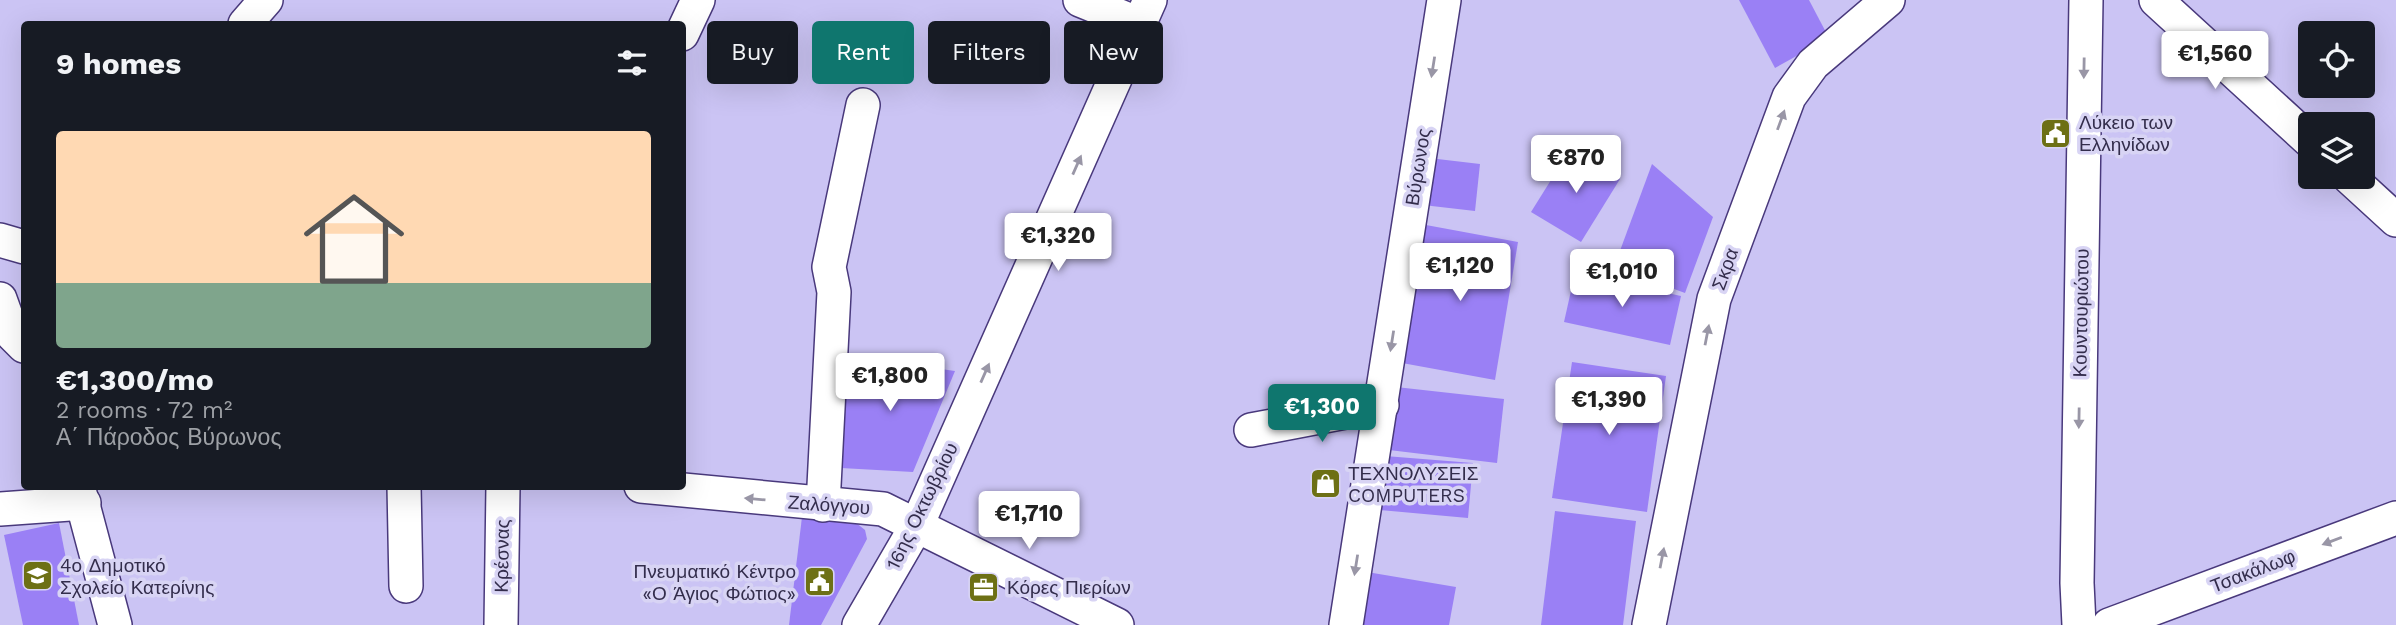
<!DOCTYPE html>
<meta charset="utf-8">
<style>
:root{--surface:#171b24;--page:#242831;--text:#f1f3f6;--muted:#9ea1a6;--line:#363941;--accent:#0f766e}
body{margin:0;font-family:"Work Sans",sans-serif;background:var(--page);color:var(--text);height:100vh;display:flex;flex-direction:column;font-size:26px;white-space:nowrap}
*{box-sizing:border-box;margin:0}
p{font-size:23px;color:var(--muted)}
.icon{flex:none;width:38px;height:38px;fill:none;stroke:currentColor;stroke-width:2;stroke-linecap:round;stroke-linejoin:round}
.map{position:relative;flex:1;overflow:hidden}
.details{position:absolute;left:21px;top:21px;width:665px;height:469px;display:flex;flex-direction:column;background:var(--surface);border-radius:7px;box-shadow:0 7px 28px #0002}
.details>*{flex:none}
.banner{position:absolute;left:707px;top:21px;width:665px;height:63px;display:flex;gap:14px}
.tools{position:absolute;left:2298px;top:21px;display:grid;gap:14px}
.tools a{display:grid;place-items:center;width:77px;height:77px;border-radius:7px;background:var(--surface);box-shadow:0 7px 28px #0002;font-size:35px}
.price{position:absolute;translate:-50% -60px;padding:0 16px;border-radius:7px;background:#fff;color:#222;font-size:23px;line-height:46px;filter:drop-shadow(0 2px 4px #0008)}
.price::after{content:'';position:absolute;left:50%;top:42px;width:21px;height:16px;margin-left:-10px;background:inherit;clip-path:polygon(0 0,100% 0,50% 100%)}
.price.current{background:var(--accent);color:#fff}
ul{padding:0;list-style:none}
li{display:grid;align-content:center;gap:14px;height:371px;padding:0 35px}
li+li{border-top:2px solid var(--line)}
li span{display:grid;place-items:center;height:217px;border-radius:7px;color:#555}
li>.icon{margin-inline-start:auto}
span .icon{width:126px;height:126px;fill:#fffc;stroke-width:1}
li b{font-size:30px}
h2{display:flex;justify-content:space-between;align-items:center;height:84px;padding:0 35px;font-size:30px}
.chip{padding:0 24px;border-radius:7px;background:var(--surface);box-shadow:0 7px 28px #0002;font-size:24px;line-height:63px}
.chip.current{background:var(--accent);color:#fff}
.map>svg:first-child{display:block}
.building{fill:#9a80f5}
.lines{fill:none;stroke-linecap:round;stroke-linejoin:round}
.minor-casing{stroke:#49397c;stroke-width:36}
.minor{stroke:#fff;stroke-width:33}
.oneway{fill:#9996a6}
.labels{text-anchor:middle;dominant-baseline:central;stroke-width:7;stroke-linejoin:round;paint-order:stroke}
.poi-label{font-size:19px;fill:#332d4c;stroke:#d8d4f4;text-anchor:start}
.street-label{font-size:19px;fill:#332d4c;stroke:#d8d4f4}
</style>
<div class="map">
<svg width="2396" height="625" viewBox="0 0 2396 625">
<rect width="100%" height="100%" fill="#cbc4f4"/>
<g class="building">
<polygon points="1739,0 1809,0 1829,38 1775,68"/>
<polygon points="1571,148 1620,179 1581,242 1531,212"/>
<polygon points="1429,158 1480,164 1475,211 1423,205"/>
<polygon points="1652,164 1713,217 1685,293 1614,267"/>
<polygon points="1426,225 1518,242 1495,380 1402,363"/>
<polygon points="1575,273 1681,296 1670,345 1564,322"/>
<polygon points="849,356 955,371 913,472 841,468"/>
<polygon points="1572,362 1666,376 1647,512 1552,498"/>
<polygon points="1396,387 1504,399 1497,463 1389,450"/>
<polygon points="1385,456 1473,463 1468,518 1380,510"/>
<polygon points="1555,511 1636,521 1623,625 1541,625"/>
<polygon points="802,517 855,522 865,530 867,539 821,625 789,625"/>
<polygon points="59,523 79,625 23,625 4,535"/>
<polygon points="1367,572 1456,587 1449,625 1358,625"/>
</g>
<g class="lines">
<defs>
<g id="minor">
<polyline points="1080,0 1139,24"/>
<polyline points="2156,0 2310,141"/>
<polyline points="245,24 266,0"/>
<polyline points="682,34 698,0"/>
<polyline points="2349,177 2396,220"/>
<polyline points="0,240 24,247"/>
<polyline points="0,299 13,335 24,346"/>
<polyline points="1251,430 1382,405"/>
<polyline points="78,486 115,625"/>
<polyline points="404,486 406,586"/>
<polyline points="641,486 883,509 1117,625"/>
<polyline points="823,505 834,292 829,267 863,105"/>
<polyline points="0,509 84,503"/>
<polyline points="501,625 503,486"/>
<polyline points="859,625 917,525 1150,0"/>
<polyline points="1346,625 1444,0"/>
<polyline points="1649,625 1714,299 1789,97 1813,64 1888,0"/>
<polyline points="2079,625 2077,583 2086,0"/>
<polyline points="2109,625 2396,518"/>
</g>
</defs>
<use href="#minor" class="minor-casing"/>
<use href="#minor" class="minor"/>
</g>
<defs><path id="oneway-solid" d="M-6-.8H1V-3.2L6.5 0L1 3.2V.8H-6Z" transform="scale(1.75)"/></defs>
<g class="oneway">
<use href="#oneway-solid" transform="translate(1433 67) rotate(99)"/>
<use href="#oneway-solid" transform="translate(2084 68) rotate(91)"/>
<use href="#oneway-solid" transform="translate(1781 120) rotate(-70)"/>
<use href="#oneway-solid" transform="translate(1077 165) rotate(-66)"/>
<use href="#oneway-solid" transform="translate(1707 335) rotate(-79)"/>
<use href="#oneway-solid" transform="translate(1392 341) rotate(99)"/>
<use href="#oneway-solid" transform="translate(985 373) rotate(-66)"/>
<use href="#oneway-solid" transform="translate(2079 418) rotate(91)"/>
<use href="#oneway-solid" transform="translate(755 499) rotate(-175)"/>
<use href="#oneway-solid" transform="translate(2332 541) rotate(159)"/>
<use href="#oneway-solid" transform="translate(1662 558) rotate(-79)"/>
<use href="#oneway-solid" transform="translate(1356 565) rotate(99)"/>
</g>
<defs>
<symbol id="civic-square" viewBox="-11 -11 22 22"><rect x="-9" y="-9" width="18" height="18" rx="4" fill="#6d7015" stroke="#d8d4f4"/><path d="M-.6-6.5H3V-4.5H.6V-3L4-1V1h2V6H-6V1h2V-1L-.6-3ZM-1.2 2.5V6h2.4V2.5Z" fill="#fff"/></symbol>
<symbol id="shop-square" viewBox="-11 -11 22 22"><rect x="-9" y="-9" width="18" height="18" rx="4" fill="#6d7015" stroke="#d8d4f4"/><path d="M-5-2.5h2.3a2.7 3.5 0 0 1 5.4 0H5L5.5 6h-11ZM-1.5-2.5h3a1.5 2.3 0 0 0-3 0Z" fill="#fff"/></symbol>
<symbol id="school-square" viewBox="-11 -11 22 22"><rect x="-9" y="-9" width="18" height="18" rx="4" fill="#6d7015" stroke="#d8d4f4"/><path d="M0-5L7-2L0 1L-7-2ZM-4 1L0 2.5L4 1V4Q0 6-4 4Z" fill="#fff"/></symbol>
<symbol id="office-square" viewBox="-11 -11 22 22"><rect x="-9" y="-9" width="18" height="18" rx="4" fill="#6d7015" stroke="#d8d4f4"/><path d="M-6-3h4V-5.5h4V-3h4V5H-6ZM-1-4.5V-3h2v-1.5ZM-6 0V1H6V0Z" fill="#fff"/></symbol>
</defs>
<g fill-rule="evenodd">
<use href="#civic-square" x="2038" y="116" width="35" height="35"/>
<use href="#shop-square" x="1308" y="466" width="35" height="35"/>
<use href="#school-square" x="20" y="558" width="35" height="35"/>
<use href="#civic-square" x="802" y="564" width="35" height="35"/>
<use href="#office-square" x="966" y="570" width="35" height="35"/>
</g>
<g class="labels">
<g class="poi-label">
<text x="2079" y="122">Λύκειο των<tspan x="2079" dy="22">Ελληνίδων</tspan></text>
<text x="1348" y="473">ΤΕΧΝΟΛΥΣΕΙΣ<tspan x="1348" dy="22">COMPUTERS</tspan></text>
<text x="60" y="565">4ο Δημοτικό<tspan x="60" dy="22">Σχολείο Κατερίνης</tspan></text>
<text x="796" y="571" text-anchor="end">Πνευματικό Κέντρο<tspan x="796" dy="22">«Ο Άγιος Φώτιος»</tspan></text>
<text x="1007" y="587">Κόρες Πιερίων</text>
</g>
<g class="street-label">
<text transform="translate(1418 167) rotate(-81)">Βύρωνος</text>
<text transform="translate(1725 269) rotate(-70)">Σκρα</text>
<text transform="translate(2081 313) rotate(-89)">Κουντουριώτου</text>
<text transform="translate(829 505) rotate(4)">Ζαλόγγου</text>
<text transform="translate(922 506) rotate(-64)">16ης Οκτωβρίου</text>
<text transform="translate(502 556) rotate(-89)">Κρέσνας</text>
<text transform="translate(2253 571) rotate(-21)">Τσακάλωφ</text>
</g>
</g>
</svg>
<div class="tools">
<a><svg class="icon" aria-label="locate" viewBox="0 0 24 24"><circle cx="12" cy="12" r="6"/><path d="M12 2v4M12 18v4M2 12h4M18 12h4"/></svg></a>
<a><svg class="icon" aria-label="layers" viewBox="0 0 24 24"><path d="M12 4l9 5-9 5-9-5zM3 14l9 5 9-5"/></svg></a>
</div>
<b class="price" style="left:2215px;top:91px">€1,560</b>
<b class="price" style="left:1576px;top:195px">€870</b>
<b class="price" style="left:1058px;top:273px">€1,320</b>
<b class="price" style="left:1460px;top:303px">€1,120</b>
<b class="price" style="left:1622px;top:309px">€1,010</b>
<b class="price" style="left:890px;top:413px">€1,800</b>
<b class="price" style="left:1609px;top:437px">€1,390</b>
<b class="price current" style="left:1322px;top:444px">€1,300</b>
<b class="price" style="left:1029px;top:551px">€1,710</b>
<div class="banner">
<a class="chip">Buy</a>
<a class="chip current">Rent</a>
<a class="chip">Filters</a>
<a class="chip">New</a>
</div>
<section class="details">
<h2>9 homes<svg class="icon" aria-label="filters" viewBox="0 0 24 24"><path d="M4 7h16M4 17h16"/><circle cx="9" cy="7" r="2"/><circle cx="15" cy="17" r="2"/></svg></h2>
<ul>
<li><span style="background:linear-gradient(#ffd9b3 70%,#7fa58c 0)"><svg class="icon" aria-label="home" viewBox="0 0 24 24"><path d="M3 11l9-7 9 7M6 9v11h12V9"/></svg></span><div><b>€1,300/mo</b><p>2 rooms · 72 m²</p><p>Α΄ Πάροδος Βύρωνος</p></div></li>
</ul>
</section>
</div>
